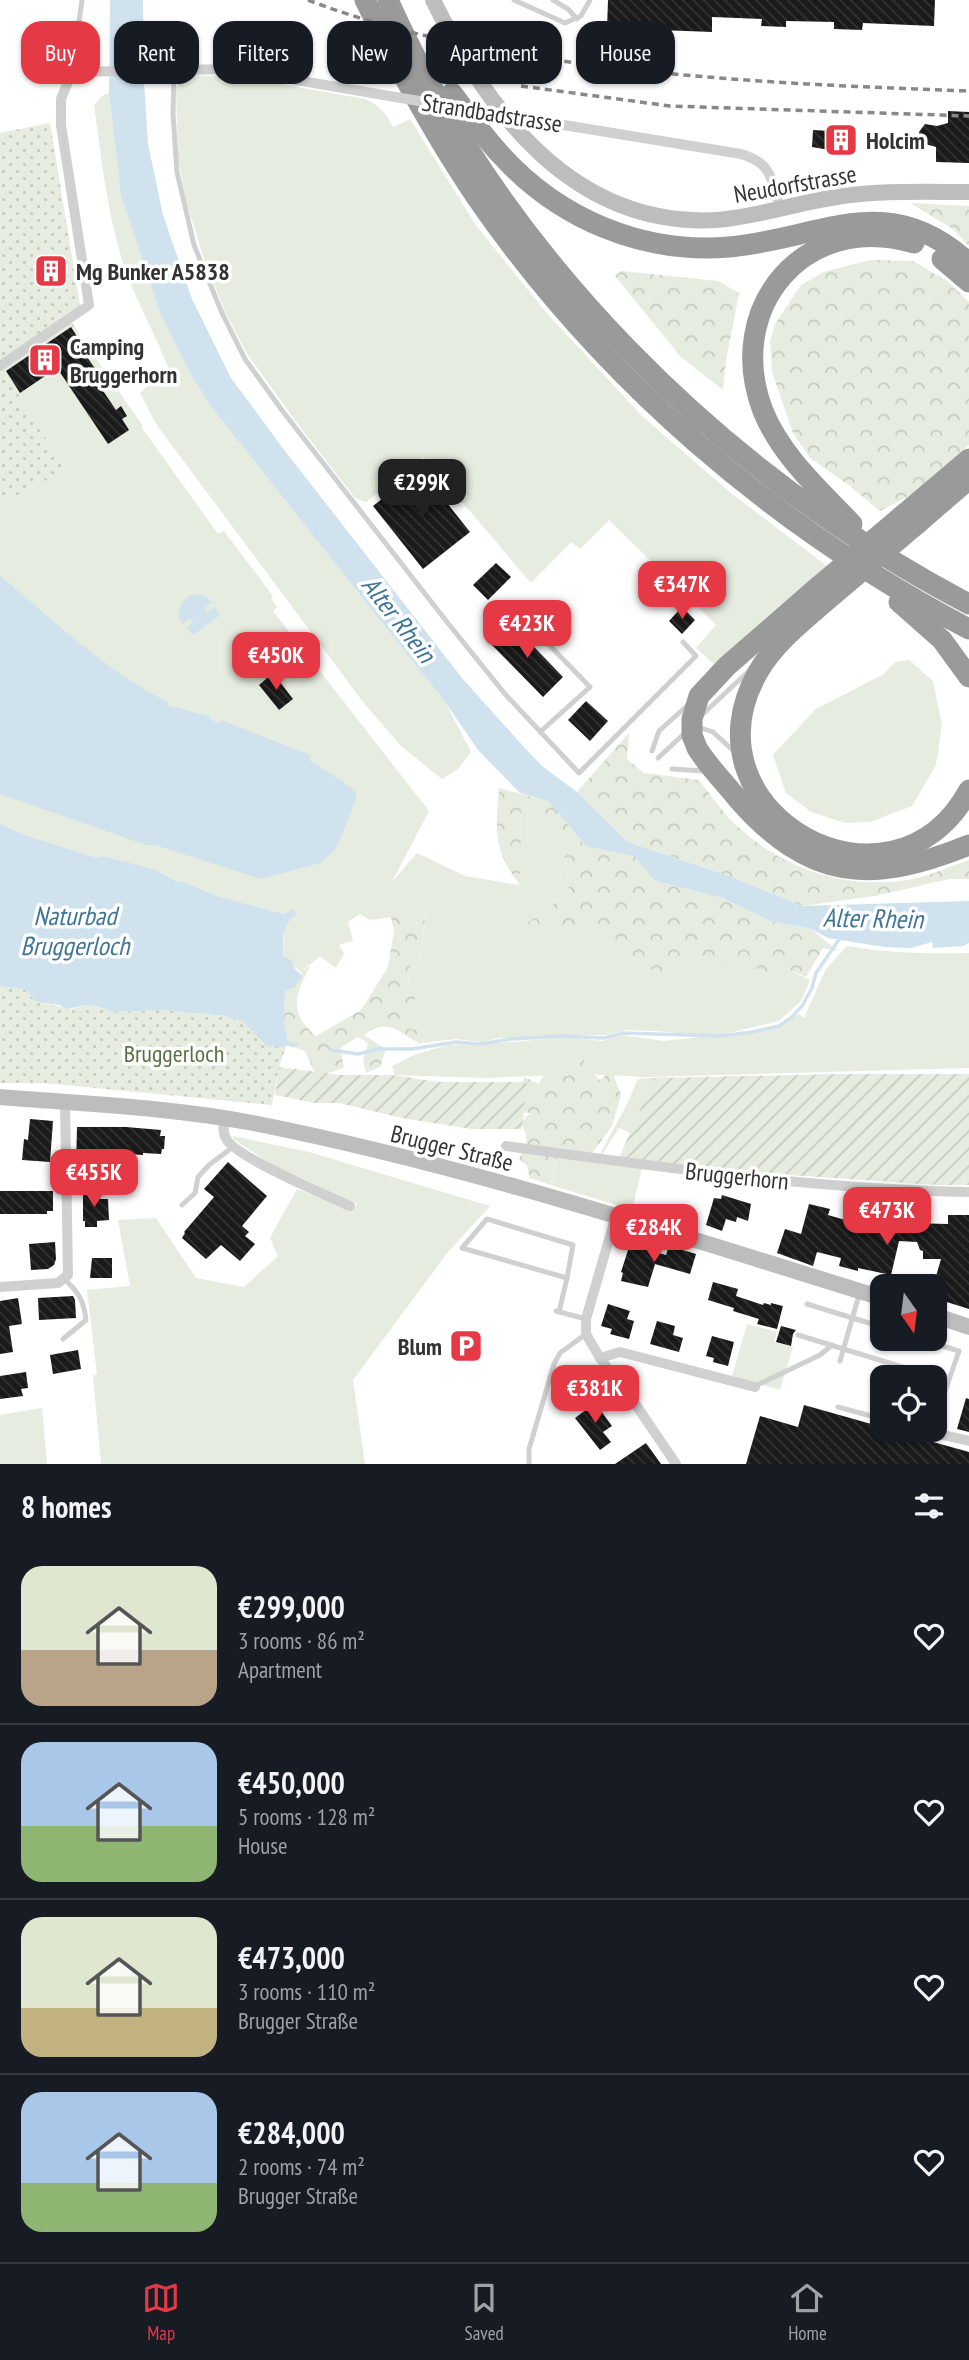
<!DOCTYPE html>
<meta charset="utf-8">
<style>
:root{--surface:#171b24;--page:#20242c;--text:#f1f3f6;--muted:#9ea1a6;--line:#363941;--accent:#e63946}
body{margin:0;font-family:"PT Sans Narrow",sans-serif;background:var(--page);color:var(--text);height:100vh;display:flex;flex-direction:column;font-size:26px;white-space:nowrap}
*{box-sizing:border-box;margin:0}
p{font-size:23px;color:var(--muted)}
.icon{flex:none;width:38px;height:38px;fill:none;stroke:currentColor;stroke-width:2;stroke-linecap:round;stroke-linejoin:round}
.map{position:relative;height:1464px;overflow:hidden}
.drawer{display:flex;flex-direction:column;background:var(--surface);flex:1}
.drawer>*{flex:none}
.banner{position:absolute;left:21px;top:21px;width:928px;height:63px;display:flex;gap:14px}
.needle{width:46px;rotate:166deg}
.tools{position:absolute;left:870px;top:1274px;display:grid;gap:14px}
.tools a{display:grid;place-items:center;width:77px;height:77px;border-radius:14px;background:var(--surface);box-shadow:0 2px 5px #0004;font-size:35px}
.price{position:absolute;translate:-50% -60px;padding:0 16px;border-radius:14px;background:var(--accent);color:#fff;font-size:23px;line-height:46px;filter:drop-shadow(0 2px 4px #0008)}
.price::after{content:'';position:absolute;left:50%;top:42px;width:21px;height:16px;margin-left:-10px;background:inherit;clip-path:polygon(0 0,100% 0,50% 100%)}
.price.active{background:#222;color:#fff}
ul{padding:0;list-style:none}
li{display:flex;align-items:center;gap:21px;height:175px;padding:0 21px}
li+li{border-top:2px solid var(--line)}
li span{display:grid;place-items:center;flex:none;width:196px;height:140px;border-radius:21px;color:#555}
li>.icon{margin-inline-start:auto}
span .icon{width:84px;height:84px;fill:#fffc;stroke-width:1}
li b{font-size:30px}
h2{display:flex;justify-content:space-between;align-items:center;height:84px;padding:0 21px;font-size:30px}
.pill{padding:0 24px;border-radius:21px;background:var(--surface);box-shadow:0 2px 5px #0004;font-size:24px;line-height:63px}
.pill.active{background:var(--accent);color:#fff}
.dock{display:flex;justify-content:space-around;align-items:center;height:98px;border-top:2px solid var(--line);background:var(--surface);font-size:19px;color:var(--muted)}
.dock a{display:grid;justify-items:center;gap:4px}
.dock .active{color:var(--accent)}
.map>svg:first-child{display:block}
.grass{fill:#e6ecdf}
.forest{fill:url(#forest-crowns)}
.park{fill:url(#park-dots)}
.garden{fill:url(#garden-furrows)}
.water{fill:#cfe2ee}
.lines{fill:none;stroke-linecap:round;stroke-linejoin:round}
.stream{stroke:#cfe2ee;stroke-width:3.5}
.building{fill:url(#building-back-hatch)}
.service{stroke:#d0d0d0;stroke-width:5}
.minor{stroke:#d0d0d0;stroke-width:10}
.secondary{stroke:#bdbdbd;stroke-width:16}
.motorway{stroke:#9a9a9a;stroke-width:21}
.rail{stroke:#888;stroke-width:3.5;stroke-dasharray:7 5;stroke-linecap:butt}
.minor-bridge{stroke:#d0d0d0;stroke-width:10}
.motorway-bridge{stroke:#9a9a9a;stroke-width:21}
.labels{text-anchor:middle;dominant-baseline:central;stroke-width:7;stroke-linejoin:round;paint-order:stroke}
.street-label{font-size:24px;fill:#333;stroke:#fff}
.poi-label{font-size:24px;font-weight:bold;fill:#333;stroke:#fff;text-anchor:start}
.park-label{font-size:24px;fill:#56703f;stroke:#fff}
.water-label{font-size:26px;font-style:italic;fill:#3f7597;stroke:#fff}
</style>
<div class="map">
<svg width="969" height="1464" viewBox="0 0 969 1464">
<defs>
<pattern id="forest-crowns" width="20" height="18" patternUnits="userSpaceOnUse" patternTransform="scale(1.75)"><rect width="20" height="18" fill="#e6ecdf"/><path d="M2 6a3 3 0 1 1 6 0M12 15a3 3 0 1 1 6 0" fill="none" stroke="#c6cbc0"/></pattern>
<pattern id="park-dots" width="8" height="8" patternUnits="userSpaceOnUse" patternTransform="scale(1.75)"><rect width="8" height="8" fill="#e6ecdf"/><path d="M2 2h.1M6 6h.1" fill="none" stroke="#c6cbc0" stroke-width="1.8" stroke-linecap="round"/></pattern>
<pattern id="garden-furrows" width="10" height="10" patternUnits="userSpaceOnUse" patternTransform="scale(1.75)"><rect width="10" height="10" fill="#e6ecdf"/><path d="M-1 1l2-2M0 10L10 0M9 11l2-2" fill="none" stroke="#c6cbc0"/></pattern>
<pattern id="building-back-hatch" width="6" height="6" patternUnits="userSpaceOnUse" patternTransform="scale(1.75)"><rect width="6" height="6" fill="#1a1a1a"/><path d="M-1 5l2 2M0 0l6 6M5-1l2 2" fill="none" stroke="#333"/></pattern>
</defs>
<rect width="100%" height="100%" fill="#fff"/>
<g class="grass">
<path d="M188,75L241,77L365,99C380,105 385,113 393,127L410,119L475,224L550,317L643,417L731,493L828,567L715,665L696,648L716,625L609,520L580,549L571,542L531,583L424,457L366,502L355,498L294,419L248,355L226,314L205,262L186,201L178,158L176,88L180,81Z"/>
<path d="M109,93L121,196L161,316L188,370L212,408L445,702L471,752L458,769L442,779L401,746L363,702L156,424L140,393L168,367C153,328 131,293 120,253C106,205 101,154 94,105L102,96Z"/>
<path d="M89,349L143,426L142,428L218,534L224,531L273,596L271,598L277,607L273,611L429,811L392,882L417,853L465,876L519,885L521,806L562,830L569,892L520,928L596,934L663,977L691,955L717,969L739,958L769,976L780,966L810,980L801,1001L779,1021L712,1037L775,1028L799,1014L804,1018L826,969L847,946C888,953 927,954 969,953V1068L645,1077L587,1074L485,1078L395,1075L392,1066L414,1055L448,1045L514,1042L565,1037L602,1041L622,1035L663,1041L709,1036L656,1031L626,1030L605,1035H556L541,1038H500L482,1042L456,1039L422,1043L430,1033L395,1026L419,990L409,988L410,964L419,960L426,913L370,920L360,914L348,922L353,941L339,945L344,954L336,968L320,956L301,972L283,957L284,930L288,920L284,914L214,895L184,882H178L154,869L103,856L96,859L25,835L0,824V505L66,469L16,397Z"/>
<polygon points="909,660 933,681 942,725 936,765 912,806 870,822 845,823 811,812 786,793 773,755 816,709 884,674 895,662"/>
<polygon points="668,1077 666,1092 635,1135 619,1128 602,1155 601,1152 627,1104 638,1079"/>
<polygon points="233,1136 309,1152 490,1206 448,1252 353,1380 365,1464 101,1464 93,1376 97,1374 87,1290 130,1286 118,1220 156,1218 196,1278 244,1287 278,1256 270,1238 297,1189 353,1210 357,1204 273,1165 233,1139"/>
<polygon points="557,1157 642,1168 632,1210 551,1185"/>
<polygon points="747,1324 777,1332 774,1342 793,1347 780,1390 732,1376"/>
<polygon points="42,1408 47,1464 0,1464 0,1415"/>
</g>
<g class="forest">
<polygon points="910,203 969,206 969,246 953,229"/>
<polygon points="870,260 913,261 947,281 969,302 969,445 911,495 880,511 850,486 810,458 793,433 772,372 770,341 775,324 801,285 824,272"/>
<polygon points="621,271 718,281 739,293 726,361 723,390 681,357 615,276"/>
<path d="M629,733L627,759L644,773L699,780C711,795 722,812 736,825C784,870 848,891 913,879C932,875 951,866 969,860V879H949L875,896L802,906L729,876L628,842L577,792Z"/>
<path d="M499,788L548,801L586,846L634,855L655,881L723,898L770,921L811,929L838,951L823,948L806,977L780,966L770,976L739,959L717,969L691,956L663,977L596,934L519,929L569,892L562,831L521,807L520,885C492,849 496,830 499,788Z"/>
<path d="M426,912L419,961L410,965L409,988L420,991L396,1026L431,1033L420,1044C398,1031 387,1017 364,1035L386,1049L380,1067L366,1073L363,1061L368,1043L358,1037L340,1048L344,1068L317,1077L305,1051L287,1045V1035L284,1020L285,991L303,976L301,972L310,966C296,994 287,1012 316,1036L361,1010L388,967L394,931L390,913Z"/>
<polygon points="578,1053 599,1080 612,1071 621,1095 612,1126 582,1167 556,1159 551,1185 530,1178 527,1166 519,1159 527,1140 522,1122 530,1113 515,1112 524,1077 539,1084 547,1068 568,1076 572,1060"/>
</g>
<g class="park">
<polygon points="50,123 80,305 67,315 89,349 17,397 67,469 0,505 0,133"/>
<polygon points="0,986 26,990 36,1002 72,1009 87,1005 97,1006 112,1012 162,1010 225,1016 242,1021 249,1027 263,1044 283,1047 287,1044 279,1067 272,1105 43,1083 0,1083"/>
</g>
<g class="garden">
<polygon points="279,1067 340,1075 393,1075 438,1082 527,1082 522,1129 471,1129 402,1118 339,1103 315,1103 275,1095"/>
<polygon points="837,1074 969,1074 969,1185 938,1185 699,1169 619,1158 654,1078"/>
</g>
<g class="water">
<polygon points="110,0 143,0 144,82 148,144 163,215 192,299 231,378 285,451 462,678 523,746 542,766 577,792 628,842 729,876 802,906 969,901 969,943 963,946 933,948 932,942 911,948 884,947 828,938 811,929 770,921 723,898 655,881 634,856 586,846 548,801 520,793 478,750 445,702 212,408 188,370 161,316 121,196 109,93"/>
<path d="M241,24L260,37L264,47L258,56C230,64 200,30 241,24Z"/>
<path d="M0,576C54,620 105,671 168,702L167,705L211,717V720L219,723L221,720L310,755L309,760L341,780L355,791L356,799L336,849L320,863L261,879L155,845H146L0,794Z"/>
<path d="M195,594L204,596L212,602L204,608L207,612L214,607L220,615L193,635L187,627L193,622L190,618L182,624C175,611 180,598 195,594Z"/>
<path d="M0,824L25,835L96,858L103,856L154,869L178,882H184L214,895L284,914L293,909L296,915C281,924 283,941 283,957L291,960L295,969L303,976L291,989L285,991L284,1020L287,1035V1044L284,1047L266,1046L242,1021L225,1016L162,1010L112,1012L97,1006L87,1005L67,1009L59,1005L36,1002L26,990L0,986Z"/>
</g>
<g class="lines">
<g class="stream">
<polyline points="287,1044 297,1044"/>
<polyline points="331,1050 358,1054 379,1049 412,1049 456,1042 480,1044 511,1039 562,1036 604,1038 623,1033 720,1036 752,1032 779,1026 792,1017 802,1006 812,988 816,973 840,938"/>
</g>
</g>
<g class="building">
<polygon points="608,0 935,0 934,26 863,23 862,30 834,29 834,22 786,21 786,27 761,26 762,19 712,17 712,32 607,28"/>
<polygon points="948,111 969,112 969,163 936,162 936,147 925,144 920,139 919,132 925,124 937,126 948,123"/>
<polygon points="813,130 831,131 850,132 840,148 835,151 812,147"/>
<polygon points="71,327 85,349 83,351 96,370 91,373 116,410 121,406 127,416 122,419 129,430 108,444 57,368 20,393 6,371"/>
<polygon points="420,469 470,532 423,569 373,506"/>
<polygon points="496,563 511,577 488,600 473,585"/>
<polygon points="682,607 695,620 682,634 669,621"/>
<polygon points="512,624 563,677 543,697 491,644"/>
<polygon points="273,673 293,699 279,710 259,685"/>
<polygon points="586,701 608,721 590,741 568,720"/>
<polygon points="30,1119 53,1121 50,1162 22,1160 24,1139 28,1140"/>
<polygon points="77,1127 126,1127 161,1130 160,1136 165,1136 164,1149 162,1149 161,1154 143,1153 143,1155 113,1153 112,1167 76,1166"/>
<polygon points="228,1162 267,1196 242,1226 249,1232 245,1236 255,1244 240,1261 221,1245 206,1259 182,1238 185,1233 184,1232 214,1197 204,1189"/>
<polygon points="83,1190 94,1190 95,1199 108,1199 109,1220 97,1221 97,1227 85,1227 85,1221 83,1221"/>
<polygon points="0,1191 53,1191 53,1211 47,1211 47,1214 0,1214"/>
<polygon points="722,1195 751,1204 748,1221 737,1217 736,1222 726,1219 722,1231 706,1225 714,1198 721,1199"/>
<polygon points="809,1204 830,1209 828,1215 880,1230 881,1212 912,1214 911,1223 948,1224 948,1215 969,1215 969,1309 934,1298 934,1283 941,1259 923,1259 923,1251 920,1250 917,1242 899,1241 891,1275 858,1268 858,1271 839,1266 841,1258 817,1252 813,1266 777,1253 785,1229 801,1234"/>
<polygon points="55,1242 56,1259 54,1265 48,1269 31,1270 29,1244"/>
<polygon points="669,1246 696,1254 690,1274 655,1264 648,1287 621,1281 623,1273 621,1272 629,1247 640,1250 640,1248 666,1255"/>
<polygon points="92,1258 112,1258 112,1278 90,1278"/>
<polygon points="713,1282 738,1289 736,1296 763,1305 764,1303 771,1305 771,1303 783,1306 777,1329 757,1324 759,1319 733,1311 734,1308 708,1300"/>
<polygon points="73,1296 75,1300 76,1318 39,1320 38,1298"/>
<polygon points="18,1298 22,1324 9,1326 13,1352 0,1354 0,1301"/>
<polygon points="608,1304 630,1311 627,1319 634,1321 629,1339 610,1334 612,1329 601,1326"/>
<polygon points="657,1321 675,1326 673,1335 683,1338 679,1352 650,1344"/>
<polygon points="781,1326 796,1330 793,1334 791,1346 776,1342"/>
<polygon points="712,1336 734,1342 728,1366 713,1362 714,1358 706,1356"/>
<polygon points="78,1350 81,1369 53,1374 50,1355"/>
<polygon points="26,1372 28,1388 21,1389 23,1396 0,1399 0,1376"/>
<polygon points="966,1398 969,1399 969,1432 957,1429"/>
<polygon points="595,1403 612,1426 603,1432 611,1442 600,1450 575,1418"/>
<polygon points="804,1405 882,1427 882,1430 890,1430 969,1452 969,1464 746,1464 760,1416 798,1427"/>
<polygon points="646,1443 661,1464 615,1464"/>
</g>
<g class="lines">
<g class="service">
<polyline points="514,0 565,23 581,16 590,0"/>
<polyline points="553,0 568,9 577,19"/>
<polyline points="174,69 173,114 177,172 194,245 222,313 245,359 284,413 447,622 505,694 579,773 696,656 683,642"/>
<polyline points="72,72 82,0"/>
<polyline points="526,621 590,687 540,732"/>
<polyline points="703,714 752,668"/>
<polyline points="698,727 713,732 738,755"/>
<polyline points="652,751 659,731 690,703"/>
<polyline points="658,758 687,731"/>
<polyline points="672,769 704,771"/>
<polyline points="182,1205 195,1193 198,1177 209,1165 233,1147"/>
<polygon points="487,1219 573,1245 567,1278 462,1248"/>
<polyline points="807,1304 882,1327"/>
<polyline points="556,1311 586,1319"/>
<polyline points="559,1312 567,1278"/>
<polyline points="798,1335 948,1381"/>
<path d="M63,1339L86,1320C84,1301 78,1291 64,1279"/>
<polyline points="919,1339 959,1351 938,1411 934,1410"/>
<polyline points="840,1361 859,1295"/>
<polyline points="755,1386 820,1355 832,1345"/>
<polyline points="838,1407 882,1419"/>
<polyline points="529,1464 529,1449 554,1364 560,1353 586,1334"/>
</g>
<g class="minor">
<path d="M527,119L741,154C772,163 772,180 780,208"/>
<polyline points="0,366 89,305 61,125 61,99 72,72 232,69 395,97"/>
<path d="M224,1119C224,1127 222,1133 227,1140C238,1158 326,1195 350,1206"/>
<path d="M506,1146C660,1167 814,1189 969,1192"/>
<polyline points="616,1215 586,1319 586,1334 600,1358 636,1405 676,1464"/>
<polyline points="0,1287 58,1283 68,1275 65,1102"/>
<polyline points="600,1358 620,1352 755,1387"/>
<polyline points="921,1430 969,1441"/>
</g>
<g class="secondary">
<path d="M433,0C489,114 575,228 717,220C756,217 793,204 831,198C877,190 923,192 969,192"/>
<path d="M0,1097C84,1104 170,1107 253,1123C466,1165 675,1234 882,1298"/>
<polyline points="934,1315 969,1327"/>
</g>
<g class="motorway">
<path d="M365,0C398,68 434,135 477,198C602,379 774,527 969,629"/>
<path d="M388,0C504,258 719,473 969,604"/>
<path d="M452,93C468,114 483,136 501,155C559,219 642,254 729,247C821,239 887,187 969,263"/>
<polyline points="942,259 969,282"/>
<polyline points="903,515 969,459"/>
<path d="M852,524C820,490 781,456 763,411C723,308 805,210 914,243"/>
<polyline points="917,524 969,479"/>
<path d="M819,586L727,666L699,696L692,719V735L697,748C708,766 724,782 737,798C809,881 871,885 969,845"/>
<path d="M832,596C806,619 776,641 758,672C678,813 892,932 969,790"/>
<polyline points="899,602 942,640 969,677"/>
</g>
<g class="rail">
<path d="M308,0C388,31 471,47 556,60C693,80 831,86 969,91"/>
<polyline points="521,86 670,106 969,116"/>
</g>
<polyline class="minor-bridge" points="395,97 527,119"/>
<g class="motorway-bridge">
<polyline points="819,586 903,515"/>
<polyline points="832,596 917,524"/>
</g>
</g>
<defs>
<symbol id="building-square" viewBox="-11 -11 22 22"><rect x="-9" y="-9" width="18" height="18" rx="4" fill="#e63946" stroke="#fff"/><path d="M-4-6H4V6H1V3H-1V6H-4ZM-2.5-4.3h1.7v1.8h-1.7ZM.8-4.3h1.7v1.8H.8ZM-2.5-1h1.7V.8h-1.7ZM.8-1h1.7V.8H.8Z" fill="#fff"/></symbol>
<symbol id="parking-square" viewBox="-11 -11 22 22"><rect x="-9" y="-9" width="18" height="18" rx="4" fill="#e63946" stroke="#fff"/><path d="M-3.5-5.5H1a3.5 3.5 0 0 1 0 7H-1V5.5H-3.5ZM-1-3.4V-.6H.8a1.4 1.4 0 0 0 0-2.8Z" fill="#fff"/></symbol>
</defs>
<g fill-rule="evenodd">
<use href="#building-square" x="822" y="121" width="38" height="38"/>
<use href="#building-square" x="32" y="252" width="38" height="38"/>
<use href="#building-square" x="26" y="341" width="38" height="38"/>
<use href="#parking-square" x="447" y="1327" width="38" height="38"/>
</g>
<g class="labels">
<g class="street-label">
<text transform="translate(492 113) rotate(9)">Strandbadstrasse</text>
<text transform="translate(795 184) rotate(-10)">Neudorfstrasse</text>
<text transform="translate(452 1148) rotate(14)">Brugger Straße</text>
<text transform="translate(737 1176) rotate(6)">Bruggerhorn</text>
</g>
<g class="poi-label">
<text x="866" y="140">Holcim</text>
<text x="76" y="271">Mg Bunker A5838</text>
<text x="70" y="346">Camping<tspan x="70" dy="28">Bruggerhorn</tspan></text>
<text x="442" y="1346" text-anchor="end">Blum</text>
</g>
<g class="park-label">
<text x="174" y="1053">Bruggerloch</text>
</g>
<g class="water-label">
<text transform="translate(399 619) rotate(52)">Alter Rhein</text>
<text x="75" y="915">Naturbad<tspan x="75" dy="30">Bruggerloch</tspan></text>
<text transform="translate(873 918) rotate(1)">Alter Rhein</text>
</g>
</g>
</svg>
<div class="tools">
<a><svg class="needle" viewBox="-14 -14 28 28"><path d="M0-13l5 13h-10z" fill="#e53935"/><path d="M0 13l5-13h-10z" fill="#9ea1a6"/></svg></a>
<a><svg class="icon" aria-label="locate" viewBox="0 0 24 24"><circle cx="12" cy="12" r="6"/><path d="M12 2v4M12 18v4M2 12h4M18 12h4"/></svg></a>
</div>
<b class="price active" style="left:422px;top:519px">€299K</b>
<b class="price" style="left:682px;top:621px">€347K</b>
<b class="price" style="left:527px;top:660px">€423K</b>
<b class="price" style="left:276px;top:692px">€450K</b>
<b class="price" style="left:94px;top:1209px">€455K</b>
<b class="price" style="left:887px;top:1247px">€473K</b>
<b class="price" style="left:654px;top:1264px">€284K</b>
<b class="price" style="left:595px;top:1425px">€381K</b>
<div class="banner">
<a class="pill active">Buy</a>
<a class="pill">Rent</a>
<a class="pill">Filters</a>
<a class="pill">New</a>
<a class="pill">Apartment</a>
<a class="pill">House</a>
</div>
</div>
<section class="drawer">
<h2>8 homes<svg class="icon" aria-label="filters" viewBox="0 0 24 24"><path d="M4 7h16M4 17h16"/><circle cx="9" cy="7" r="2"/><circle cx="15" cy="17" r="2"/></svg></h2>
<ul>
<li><span style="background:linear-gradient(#dfe7d0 60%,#b9a48a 0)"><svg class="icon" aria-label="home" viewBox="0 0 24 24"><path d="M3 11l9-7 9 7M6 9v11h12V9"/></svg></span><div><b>€299,000</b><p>3 rooms · 86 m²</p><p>Apartment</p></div><svg class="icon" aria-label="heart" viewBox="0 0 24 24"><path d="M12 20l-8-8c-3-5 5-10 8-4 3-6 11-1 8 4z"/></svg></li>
<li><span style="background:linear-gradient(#a9c7e8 60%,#8fb573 0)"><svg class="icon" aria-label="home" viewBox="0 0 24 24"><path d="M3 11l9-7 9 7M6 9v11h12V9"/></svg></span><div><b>€450,000</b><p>5 rooms · 128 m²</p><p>House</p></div><svg class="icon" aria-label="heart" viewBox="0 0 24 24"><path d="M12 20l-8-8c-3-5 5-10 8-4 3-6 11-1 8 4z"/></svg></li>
<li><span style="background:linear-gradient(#dfe7d0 65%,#c2b280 0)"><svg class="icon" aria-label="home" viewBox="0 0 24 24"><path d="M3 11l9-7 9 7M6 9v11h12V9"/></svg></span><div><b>€473,000</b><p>3 rooms · 110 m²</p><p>Brugger Straße</p></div><svg class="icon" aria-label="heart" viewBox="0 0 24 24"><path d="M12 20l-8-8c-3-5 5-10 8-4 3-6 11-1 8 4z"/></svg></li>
<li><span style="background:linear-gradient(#a9c7e8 65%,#8fb573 0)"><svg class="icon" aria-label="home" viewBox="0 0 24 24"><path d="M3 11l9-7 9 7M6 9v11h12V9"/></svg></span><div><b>€284,000</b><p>2 rooms · 74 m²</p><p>Brugger Straße</p></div><svg class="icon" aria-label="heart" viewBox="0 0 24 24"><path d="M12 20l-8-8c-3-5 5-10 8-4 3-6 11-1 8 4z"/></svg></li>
</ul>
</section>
<nav class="dock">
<a class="active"><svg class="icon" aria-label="map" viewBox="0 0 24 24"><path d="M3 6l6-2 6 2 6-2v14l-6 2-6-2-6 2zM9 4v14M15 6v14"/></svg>Map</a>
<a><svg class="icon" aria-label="saved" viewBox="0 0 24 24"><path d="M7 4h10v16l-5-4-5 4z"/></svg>Saved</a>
<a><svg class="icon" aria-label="home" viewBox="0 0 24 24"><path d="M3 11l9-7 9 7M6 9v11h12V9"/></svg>Home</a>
</nav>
